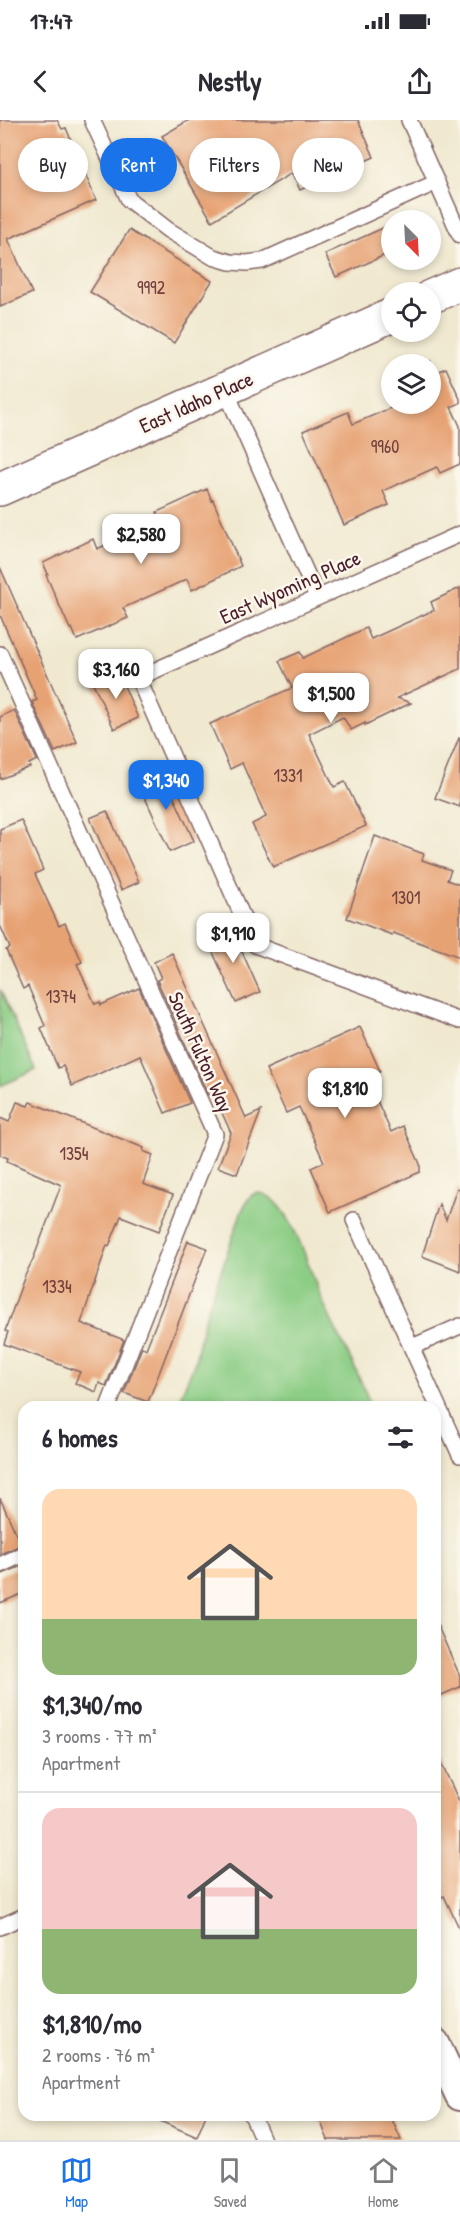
<!DOCTYPE html>
<meta charset="utf-8">
<style>
:root{--surface:#fff;--page:#f7f7f7;--text:#2b2b33;--muted:#7c7c81;--line:#e1e1e2;--accent:#1a73e8}
body{margin:0;font-family:"Patrick Hand",sans-serif;background:var(--page);color:var(--text);height:100vh;display:flex;flex-direction:column;font-size:22px;white-space:nowrap}
*{box-sizing:border-box;margin:0}
p{font-size:20px;color:var(--muted)}
.icon{flex:none;width:33px;height:33px;fill:none;stroke:currentColor;stroke-width:2;stroke-linecap:round;stroke-linejoin:round}
.map{position:relative;flex:1;overflow:hidden}
.drawer{position:absolute;left:18px;top:1281px;width:423px;height:720px;display:flex;flex-direction:column;background:var(--surface);border-radius:18px;box-shadow:0 3px 9px #0003}
.drawer>*{flex:none}
.banner{position:absolute;left:18px;top:18px;width:424px;height:54px;display:flex;gap:12px}
.needle{width:39px;rotate:156deg}
.tools{position:absolute;left:381px;top:90px;display:grid;gap:12px}
.tools a{display:grid;place-items:center;width:60px;height:60px;border-radius:50%;background:var(--surface);box-shadow:0 3px 9px #0003;font-size:30px}
.price{position:absolute;translate:-50% -51px;padding:0 14px;border-radius:12px;background:#fff;color:#222;font-size:20px;line-height:39px;filter:drop-shadow(0 2px 3px #0008)}
.price::after{content:'';position:absolute;left:50%;top:36px;width:18px;height:14px;margin-left:-9px;background:inherit;clip-path:polygon(0 0,100% 0,50% 100%)}
.price.current{background:var(--accent);color:#fff}
ul{padding:0;list-style:none}
li{display:grid;align-content:center;gap:12px;height:318px;padding:0 24px}
li+li{border-top:2px solid var(--line)}
li span{display:grid;place-items:center;height:186px;border-radius:18px;color:#555}
li>.icon{margin-inline-start:auto}
span .icon{width:108px;height:108px;fill:#fffc;stroke-width:1}
li b{font-size:26px}
h2{display:flex;justify-content:space-between;align-items:center;height:72px;padding:0 24px;font-size:26px}
.chip{padding:0 21px;border-radius:27px;background:var(--surface);box-shadow:0 3px 9px #0003;font-size:21px;line-height:54px}
.chip.current{background:var(--accent);color:#fff}
.status{display:flex;justify-content:space-between;align-items:center;height:42px;padding:0 30px;background:var(--surface);direction:ltr}
.status svg{height:16px;fill:currentColor}
header{display:flex;justify-content:space-between;align-items:center;height:78px;padding:0 24px;background:var(--surface);font-size:27px;font-weight:700}
.dock{display:flex;justify-content:space-around;align-items:center;height:84px;border-top:2px solid var(--line);background:var(--surface);font-size:16px;color:var(--muted)}
.dock a{display:grid;justify-items:center;gap:3px}
.dock .current{color:var(--accent)}
.map>svg:first-child{display:block}
.green{fill:#8ccd85;stroke:#6b7658;stroke-width:1.5}
.building{fill:#e7a273}
.lines{fill:none;stroke-linecap:round;stroke-linejoin:round}
.service-casing{stroke:#846665;stroke-width:18}
.minor-casing{stroke:#846665;stroke-width:32}
.tertiary-casing{stroke:#846665;stroke-width:36}
.service{stroke:#fff;stroke-width:15}
.minor{stroke:#fff;stroke-width:28}
.tertiary{stroke:#fff;stroke-width:33}
.labels{text-anchor:middle;dominant-baseline:central;stroke-width:5;stroke-linejoin:round;paint-order:stroke}
.number-label{font-size:18px;fill:#71403d}
.street-label{font-size:21px;fill:#4a1f2b;stroke:#fbf7ec}
</style>
<div class="status"><b>17:47</b><svg viewBox="0 0 49 12"><path d="M0 12V9h3v3zM5 12V6h3v6zM10 12V3h3v9zM15 12V0h3v12zM26 1h20v11H26zM47 4h2v5h-2z"/></svg></div>
<header><svg class="icon" aria-label="back" viewBox="0 0 24 24"><path d="M15 5l-7 7 7 7"/></svg>Nestly<svg class="icon" aria-label="share" viewBox="0 0 24 24"><path d="M12 15V3M7 8l5-5 5 5M5 13v7h14v-7"/></svg></header>
<div class="map">
<svg width="460" height="2020" viewBox="0 0 460 2020">
<rect width="100%" height="100%" fill="#fbf7ec"/>
<filter id="ink" filterUnits="userSpaceOnUse"><feTurbulence type="fractalNoise" baseFrequency=".0167" numOctaves="2"/><feDisplacementMap in="SourceGraphic" scale="12" xChannelSelector="R" yChannelSelector="G"/><feConvolveMatrix kernelMatrix="1 2 1 2 8 2 1 2 1" color-interpolation-filters="sRGB"/></filter>
<filter id="wash" filterUnits="userSpaceOnUse"><feTurbulence type="fractalNoise" baseFrequency=".008" numOctaves="4" result="noise"/><feDisplacementMap in="SourceGraphic" scale="24" xChannelSelector="R" yChannelSelector="G"/><feGaussianBlur stdDeviation="1.35" result="paint"/><feColorMatrix in="noise" values="0 0 0 0 0 0 0 0 0 0 0 0 0 0 0 0 0 1.4 0 .05"/><feComposite in="paint" operator="in"/></filter>
<g filter="url(#wash)">
<rect width="100%" height="100%" fill="#f0e9d0"/>
<g class="green">
<polygon points="0,869 36,950 0,966"/>
<path d="M256,1073C268,1073 275,1080 282,1089C301,1116 310,1152 323,1182C338,1218 359,1250 371,1287H176L195,1242L204,1200L241,1093C245,1085 248,1076 256,1073Z"/>
</g>
<g id="blocks">
<g class="building">
<polygon points="0,0 57,0 62,9 66,8 96,80 8,119 32,173 0,187"/>
<polygon points="189,0 358,0 374,37 300,70 292,53 212,101 162,16"/>
<polygon points="392,104 392,132 336,157 325,134"/>
<polygon points="129,110 212,161 174,223 90,172"/>
<polygon points="430,240 436,252 446,248 460,279 460,283 451,287 460,306 460,344 440,353 437,347 383,371 389,385 344,405 303,311 348,292 353,304 400,284 430,284"/>
<polygon points="207,369 212,381 213,380 241,446 192,470 187,459 123,488 128,498 77,520 72,508 70,509 46,455 48,454 43,443 93,419 97,429 161,400 157,392"/>
<polygon points="0,447 77,622 55,632 32,582 37,580 0,495"/>
<polygon points="460,468 460,549 397,578 411,583 365,605 365,603 351,610 343,597 309,614 334,667 345,662 366,706 273,747 252,704 266,697 242,643 230,649 210,604 292,568 279,541 300,532 303,538 366,508 371,519 434,490 431,482"/>
<polygon points="118,552 138,598 114,609 93,563"/>
<polygon points="14,590 37,640 29,644 30,647 0,659 0,597"/>
<polygon points="459,618 460,618 460,687 435,678"/>
<polygon points="161,649 194,721 170,732 137,660"/>
<polygon points="107,691 139,762 121,770 90,698"/>
<polygon points="21,700 43,750 35,754 59,806 65,803 82,842 77,844 95,884 100,882 101,885 139,868 190,983 165,993 140,935 72,966 63,946 58,948 41,908 45,906 28,866 23,869 6,830 10,828 0,805 0,709"/>
<polygon points="375,716 424,734 422,740 451,750 447,760 460,765 460,837 393,813 392,815 347,798"/>
<polygon points="230,805 260,872 236,883 205,815"/>
<polygon points="172,833 246,998 261,991 237,1054 218,1047 231,1013 213,973 208,975 157,860 161,858 154,842"/>
<polygon points="360,907 380,951 367,958 391,1012 403,1006 420,1044 420,1052 330,1092 311,1048 324,1042 307,1004 299,987 286,993 266,949"/>
<polygon points="17,982 28,986 30,982 144,1028 143,1031 153,1035 143,1064 173,1075 159,1111 121,1096 109,1126 107,1125 81,1203 124,1220 106,1266 99,1263 96,1272 75,1263 80,1252 4,1224 8,1212 5,1211 24,1158 34,1137 61,1065 7,1041 8,1038 0,1035 0,998 9,1002"/>
<polygon points="457,1068 460,1069 460,1151 422,1136 439,1084 446,1100"/>
<polygon points="188,1121 207,1128 148,1282 124,1273 142,1227 146,1229"/>
<polygon points="0,1378 21,1425 0,1434"/>
<polygon points="24,1445 24,1473 0,1483 0,1455"/>
<polygon points="435,1500 460,1556 460,1567 435,1578"/>
<polygon points="435,1630 460,1683 460,1810 444,1776 435,1780"/>
<polygon points="146,1995 206,1995 197,2017"/>
<polygon points="318,1995 390,1995 401,2020 328,2020"/>
</g>
</g>
</g>
<g filter="url(#ink)">
<use href="#blocks" fill-opacity="0" stroke="#846665" stroke-width="1.5"/>
<g class="lines">
<defs>
<g id="service">
<polyline points="92,0 129,80 168,110 213,137 230,142 247,143 262,141 437,62"/>
<polyline points="409,0 460,115"/>
<polyline points="225,269 317,477"/>
<polyline points="460,414 138,558 255,825 460,901"/>
<polyline points="0,534 215,1014 108,1287"/>
<polyline points="354,1100 460,1335"/>
<polyline points="412,1227 460,1206"/>
<polyline points="0,1445 24,1434"/>
<polyline points="0,1807 24,1796"/>
<polyline points="252,1995 263,2020"/>
</g>
<polyline id="minor" points="435,1923 460,1976"/>
<g id="tertiary">
<polyline points="430,177 460,164"/>
<polyline points="0,369 392,195"/>
</g>
</defs>
<use href="#service" class="service-casing"/>
<use href="#minor" class="minor-casing"/>
<use href="#tertiary" class="tertiary-casing"/>
<use href="#service" class="service"/>
<use href="#minor" class="minor"/>
<use href="#tertiary" class="tertiary"/>
</g>
</g>
<g class="labels">
<g class="number-label">
<text x="151" y="167">9992</text>
<text x="385" y="326">9960</text>
<text x="288" y="655">1331</text>
<text x="406" y="777">1301</text>
<text x="61" y="876">1374</text>
<text x="74" y="1033">1354</text>
<text x="57" y="1166">1334</text>
</g>
<g class="street-label">
<text transform="translate(196 282) rotate(-24)">East Idaho Place</text>
<text transform="translate(290 467) rotate(-24)">East Wyoming Place</text>
<text transform="translate(201 932) rotate(66)">South Fulton Way</text>
</g>
</g>
</svg>
<div class="tools">
<a><svg class="needle" viewBox="-14 -14 28 28"><path d="M0-13l5 13h-10z" fill="#e53935"/><path d="M0 13l5-13h-10z" fill="#7c7c81"/></svg></a>
<a><svg class="icon" aria-label="locate" viewBox="0 0 24 24"><circle cx="12" cy="12" r="6"/><path d="M12 2v4M12 18v4M2 12h4M18 12h4"/></svg></a>
<a><svg class="icon" aria-label="layers" viewBox="0 0 24 24"><path d="M12 4l9 5-9 5-9-5zM3 14l9 5 9-5"/></svg></a>
</div>
<b class="price" style="left:141px;top:445px">$2,580</b>
<b class="price" style="left:116px;top:580px">$3,160</b>
<b class="price" style="left:331px;top:604px">$1,500</b>
<b class="price current" style="left:166px;top:691px">$1,340</b>
<b class="price" style="left:233px;top:844px">$1,910</b>
<b class="price" style="left:345px;top:999px">$1,810</b>
<div class="banner">
<a class="chip">Buy</a>
<a class="chip current">Rent</a>
<a class="chip">Filters</a>
<a class="chip">New</a>
</div>
<section class="drawer">
<h2>6 homes<svg class="icon" aria-label="filters" viewBox="0 0 24 24"><path d="M4 7h16M4 17h16"/><circle cx="9" cy="7" r="2"/><circle cx="15" cy="17" r="2"/></svg></h2>
<ul>
<li><span style="background:linear-gradient(#ffd9b3 70%,#8fb573 0)"><svg class="icon" aria-label="home" viewBox="0 0 24 24"><path d="M3 11l9-7 9 7M6 9v11h12V9"/></svg></span><div><b>$1,340/mo</b><p>3 rooms · 77 m²</p><p>Apartment</p></div></li>
<li><span style="background:linear-gradient(#f6c9c9 65%,#8fb573 0)"><svg class="icon" aria-label="home" viewBox="0 0 24 24"><path d="M3 11l9-7 9 7M6 9v11h12V9"/></svg></span><div><b>$1,810/mo</b><p>2 rooms · 76 m²</p><p>Apartment</p></div></li>
</ul>
</section>
</div>
<nav class="dock">
<a class="current"><svg class="icon" aria-label="map" viewBox="0 0 24 24"><path d="M3 6l6-2 6 2 6-2v14l-6 2-6-2-6 2zM9 4v14M15 6v14"/></svg>Map</a>
<a><svg class="icon" aria-label="saved" viewBox="0 0 24 24"><path d="M7 4h10v16l-5-4-5 4z"/></svg>Saved</a>
<a><svg class="icon" aria-label="home" viewBox="0 0 24 24"><path d="M3 11l9-7 9 7M6 9v11h12V9"/></svg>Home</a>
</nav>
